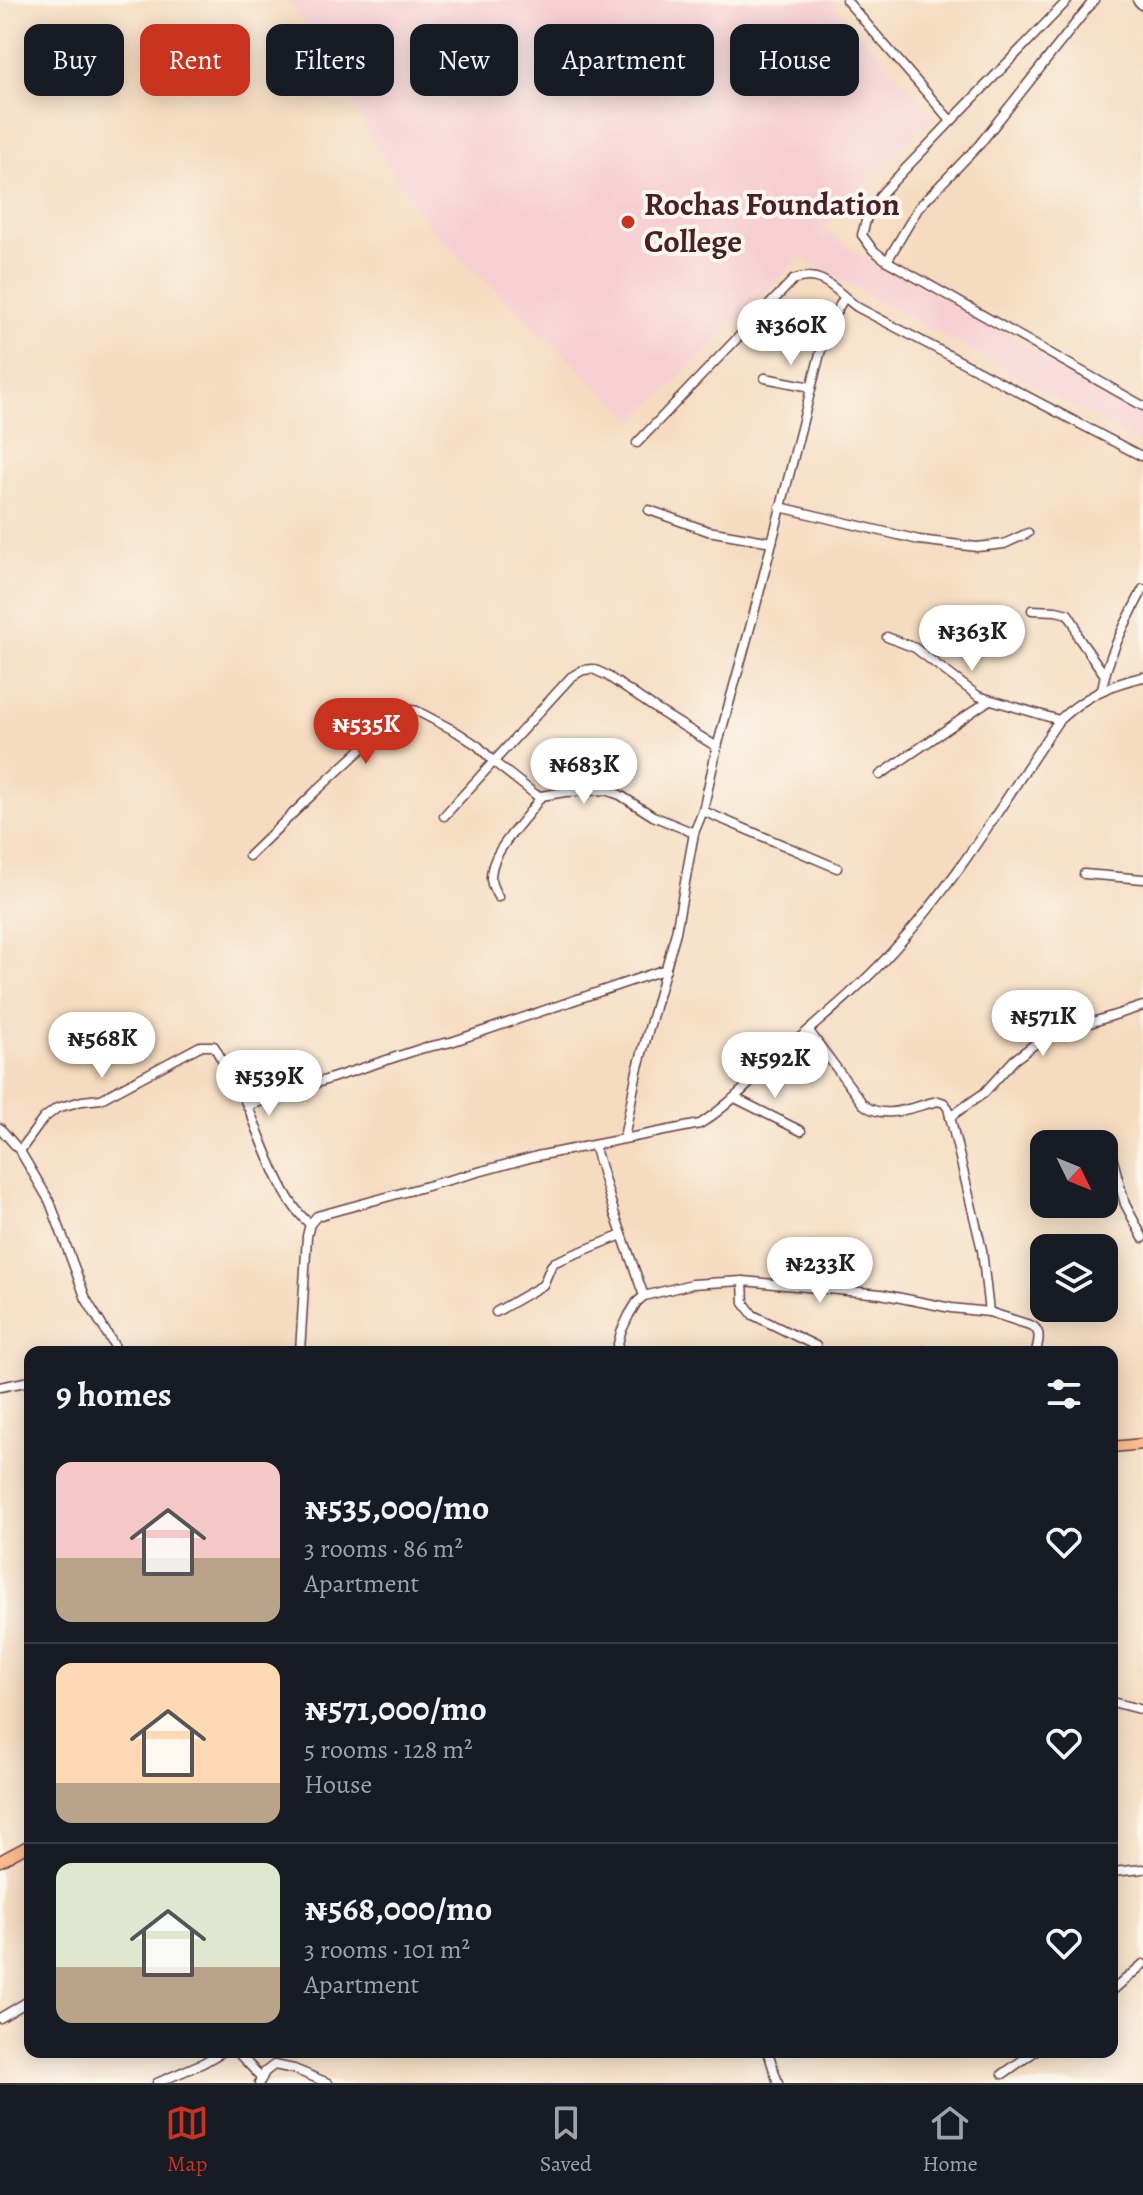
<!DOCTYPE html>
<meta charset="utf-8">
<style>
:root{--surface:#171b24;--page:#242831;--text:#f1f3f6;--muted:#9ea1a6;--line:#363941;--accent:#c8321e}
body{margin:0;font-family:Alegreya,serif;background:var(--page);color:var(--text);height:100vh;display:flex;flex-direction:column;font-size:30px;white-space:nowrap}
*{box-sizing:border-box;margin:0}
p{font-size:26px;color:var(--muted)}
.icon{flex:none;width:44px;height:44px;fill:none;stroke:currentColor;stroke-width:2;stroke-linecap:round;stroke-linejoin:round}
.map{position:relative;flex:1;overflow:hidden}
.drawer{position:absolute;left:24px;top:1346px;width:1094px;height:712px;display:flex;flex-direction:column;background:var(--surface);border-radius:16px;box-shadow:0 4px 20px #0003}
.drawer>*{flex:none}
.guide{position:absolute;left:24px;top:24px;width:1096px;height:72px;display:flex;gap:16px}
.needle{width:52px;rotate:133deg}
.tools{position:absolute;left:1030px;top:1130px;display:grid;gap:16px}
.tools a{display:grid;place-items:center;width:88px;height:88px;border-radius:16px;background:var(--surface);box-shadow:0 4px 20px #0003;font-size:40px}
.price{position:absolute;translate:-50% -68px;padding:0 18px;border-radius:28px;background:#fff;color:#222;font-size:26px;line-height:52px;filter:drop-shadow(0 2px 4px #0008)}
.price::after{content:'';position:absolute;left:50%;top:48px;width:24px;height:18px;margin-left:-12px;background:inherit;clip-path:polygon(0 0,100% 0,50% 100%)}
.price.active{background:var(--accent);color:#fff}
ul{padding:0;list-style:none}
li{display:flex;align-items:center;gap:24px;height:200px;padding:0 32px}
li+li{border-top:2px solid var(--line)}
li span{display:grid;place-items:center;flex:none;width:224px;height:160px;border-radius:16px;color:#555}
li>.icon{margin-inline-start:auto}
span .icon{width:96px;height:96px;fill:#fffc;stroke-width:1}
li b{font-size:34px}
h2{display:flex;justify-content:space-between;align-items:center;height:96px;padding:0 32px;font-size:34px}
.chip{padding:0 28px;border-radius:16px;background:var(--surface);box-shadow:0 4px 20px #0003;font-size:28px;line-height:72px}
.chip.active{background:var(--accent);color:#fff}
.tab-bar{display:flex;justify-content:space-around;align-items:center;height:112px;border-top:2px solid var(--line);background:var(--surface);font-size:22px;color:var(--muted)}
.tab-bar a{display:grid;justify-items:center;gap:4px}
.tab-bar .active{color:var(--accent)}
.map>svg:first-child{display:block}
.built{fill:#f7cfd3}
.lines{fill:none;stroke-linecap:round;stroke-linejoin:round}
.minor-casing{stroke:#643b41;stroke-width:11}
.major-casing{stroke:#643b41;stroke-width:13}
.minor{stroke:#fff;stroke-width:8}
.major{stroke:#fbbb8c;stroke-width:10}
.poi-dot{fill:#c8321e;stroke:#fbf7ec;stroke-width:3}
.labels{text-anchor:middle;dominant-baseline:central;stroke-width:8;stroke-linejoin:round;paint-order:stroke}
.poi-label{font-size:32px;font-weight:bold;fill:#4a1f2b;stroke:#fbf7ec;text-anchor:start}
</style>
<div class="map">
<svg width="1143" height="2083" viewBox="0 0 1143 2083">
<rect width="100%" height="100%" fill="#fbf7ec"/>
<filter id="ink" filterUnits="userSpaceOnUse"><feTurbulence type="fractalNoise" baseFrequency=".0125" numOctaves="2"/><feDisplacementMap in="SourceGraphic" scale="16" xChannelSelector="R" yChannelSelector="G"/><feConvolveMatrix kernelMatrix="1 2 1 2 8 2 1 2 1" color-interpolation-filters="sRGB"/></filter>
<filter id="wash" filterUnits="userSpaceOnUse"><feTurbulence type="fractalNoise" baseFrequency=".006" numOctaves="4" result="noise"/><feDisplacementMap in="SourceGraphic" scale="32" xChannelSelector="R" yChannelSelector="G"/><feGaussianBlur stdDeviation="1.8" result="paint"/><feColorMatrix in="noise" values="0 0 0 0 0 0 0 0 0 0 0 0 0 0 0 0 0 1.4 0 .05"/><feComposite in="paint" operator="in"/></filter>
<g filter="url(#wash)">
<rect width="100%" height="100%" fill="#f5dbbf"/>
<polygon class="built" points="288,0 829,0 933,115 823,229 850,248 1143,412 1143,445 800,257 635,421 433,232 379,150 326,56"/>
</g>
<g filter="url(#ink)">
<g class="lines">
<defs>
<g id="minor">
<polyline points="846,0 951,121"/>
<polyline points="1068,0 883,192 867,217 862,235 873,250 887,261 1143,406"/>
<polyline points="1137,0 1143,6"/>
<polyline points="887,261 919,207 979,145 1094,0"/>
<polyline points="765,378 811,387"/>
<path d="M637,443L793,280C823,269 835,291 857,307L1143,457"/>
<polyline points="780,507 919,540 977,547 1004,544 1028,533"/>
<polyline points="649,510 708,531 772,542"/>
<polyline points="1032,610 1056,611 1068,614 1075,625 1078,637 1104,674"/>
<polyline points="887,637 915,648 978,696 1059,720"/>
<path d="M1102,689C1108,654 1127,621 1143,589"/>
<polyline points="880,775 988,701"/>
<polyline points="703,811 837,868"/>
<polyline points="444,816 571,677 583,670 593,669 606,675 659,711 717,747"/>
<polyline points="249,856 315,792 405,709 417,711 457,732 478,746 494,762 536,795 541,796 565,792 606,790 620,795 653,816 694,833"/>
<polyline points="1084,874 1143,879"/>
<path d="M498,897C495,891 491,885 491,879C490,849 526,822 541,796"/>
<path d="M809,1031L863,1104C883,1122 914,1106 938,1101L944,1103L948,1108L982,1250L989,1312"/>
<polyline points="735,1098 801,1131"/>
<polyline points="247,1106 423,1048 451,1042 666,969"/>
<polyline points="950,1117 984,1093 1014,1060 1043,1038 1143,1006"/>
<polyline points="0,1128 20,1151 50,1202 86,1299 115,1347 116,1352"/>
<polyline points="624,1138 637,1071 676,932 694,833 703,811 717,747 753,617 826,330 844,298"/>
<polyline points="594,1145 614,1212 644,1296"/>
<polyline points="1104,1147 1111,1153 1125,1204 1143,1238"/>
<path d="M20,1151L43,1119L57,1108L82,1101L101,1099L200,1046H214C225,1066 238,1086 248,1107C263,1141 281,1201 310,1224"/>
<polyline points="743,1281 744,1303 753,1315 816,1346"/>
<polyline points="496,1312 543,1285 551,1266 555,1262 622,1235"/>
<polyline points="923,1351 925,1352"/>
<path d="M300,1352L307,1236L310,1224L317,1216L537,1156L700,1124C731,1104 755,1077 783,1052C820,1020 858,989 891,953C956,883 1005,799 1059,720C1084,697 1110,684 1143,677"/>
<path d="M616,1352L621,1332L629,1315L637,1302L644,1296L692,1284L725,1282L743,1281L881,1294L951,1308L989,1312L1033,1326C1042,1333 1038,1342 1036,1352"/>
<polyline points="0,1387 30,1381"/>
<polyline points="1112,1702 1143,1710"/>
<polyline points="1112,1872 1143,1869"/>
<polyline points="1112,1991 1143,1964"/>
<polyline points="0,2018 30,2000"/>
<polyline points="237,2052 262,2078"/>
<polyline points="768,2052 778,2083"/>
<polyline points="1003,2074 1034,2052"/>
<polyline points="157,2083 203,2063 222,2052"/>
<polyline points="259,2083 265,2072 274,2065 294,2069 328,2083"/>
</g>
<g id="major">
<polyline points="1112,1447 1143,1444"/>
<polyline points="0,1861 30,1845"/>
</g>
</defs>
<use href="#minor" class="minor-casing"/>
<use href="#major" class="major-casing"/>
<use href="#minor" class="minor"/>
<use href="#major" class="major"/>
</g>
</g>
<circle class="poi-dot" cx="628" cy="222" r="8"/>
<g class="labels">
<g class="poi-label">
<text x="644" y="204">Rochas Foundation<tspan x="644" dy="37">College</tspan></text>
</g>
</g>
</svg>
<div class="tools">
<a><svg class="needle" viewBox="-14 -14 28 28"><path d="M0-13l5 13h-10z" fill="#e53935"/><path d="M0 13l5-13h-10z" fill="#9ea1a6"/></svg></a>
<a><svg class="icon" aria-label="layers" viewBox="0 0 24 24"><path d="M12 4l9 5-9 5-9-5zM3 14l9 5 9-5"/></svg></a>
</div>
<b class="price" style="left:791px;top:367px">₦360K</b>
<b class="price" style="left:972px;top:673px">₦363K</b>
<b class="price active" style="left:366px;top:766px">₦535K</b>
<b class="price" style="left:584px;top:806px">₦683K</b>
<b class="price" style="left:1043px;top:1058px">₦571K</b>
<b class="price" style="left:102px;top:1080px">₦568K</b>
<b class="price" style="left:775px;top:1100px">₦592K</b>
<b class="price" style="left:269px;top:1118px">₦539K</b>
<b class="price" style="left:820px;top:1305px">₦233K</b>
<div class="guide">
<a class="chip">Buy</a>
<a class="chip active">Rent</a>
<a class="chip">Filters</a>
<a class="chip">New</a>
<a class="chip">Apartment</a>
<a class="chip">House</a>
</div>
<section class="drawer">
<h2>9 homes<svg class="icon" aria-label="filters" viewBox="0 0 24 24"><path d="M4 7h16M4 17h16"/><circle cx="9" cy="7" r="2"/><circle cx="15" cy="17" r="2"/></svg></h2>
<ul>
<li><span style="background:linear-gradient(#f6c9c9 60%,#b9a48a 0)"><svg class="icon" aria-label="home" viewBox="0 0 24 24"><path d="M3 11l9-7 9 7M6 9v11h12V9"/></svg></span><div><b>₦535,000/mo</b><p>3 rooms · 86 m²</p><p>Apartment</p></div><svg class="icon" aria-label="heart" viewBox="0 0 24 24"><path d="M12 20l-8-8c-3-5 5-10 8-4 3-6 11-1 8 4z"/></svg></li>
<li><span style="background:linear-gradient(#ffd9b3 75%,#b9a48a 0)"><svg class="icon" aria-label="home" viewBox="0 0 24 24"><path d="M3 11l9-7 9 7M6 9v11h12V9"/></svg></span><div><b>₦571,000/mo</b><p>5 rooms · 128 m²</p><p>House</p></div><svg class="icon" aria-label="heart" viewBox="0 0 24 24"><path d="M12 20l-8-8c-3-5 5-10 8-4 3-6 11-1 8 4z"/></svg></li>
<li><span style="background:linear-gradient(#dfe7d0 65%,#b9a48a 0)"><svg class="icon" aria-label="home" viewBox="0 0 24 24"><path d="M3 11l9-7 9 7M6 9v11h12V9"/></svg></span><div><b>₦568,000/mo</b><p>3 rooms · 101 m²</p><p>Apartment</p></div><svg class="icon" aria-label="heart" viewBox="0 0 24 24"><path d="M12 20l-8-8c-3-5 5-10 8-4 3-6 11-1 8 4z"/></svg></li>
</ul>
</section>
</div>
<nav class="tab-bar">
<a class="active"><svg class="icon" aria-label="map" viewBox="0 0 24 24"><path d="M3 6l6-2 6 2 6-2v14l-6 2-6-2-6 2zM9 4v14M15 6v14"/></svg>Map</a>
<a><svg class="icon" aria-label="saved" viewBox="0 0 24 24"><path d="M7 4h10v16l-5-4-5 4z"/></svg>Saved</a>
<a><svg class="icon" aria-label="home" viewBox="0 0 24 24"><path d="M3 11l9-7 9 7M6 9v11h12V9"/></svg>Home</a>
</nav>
